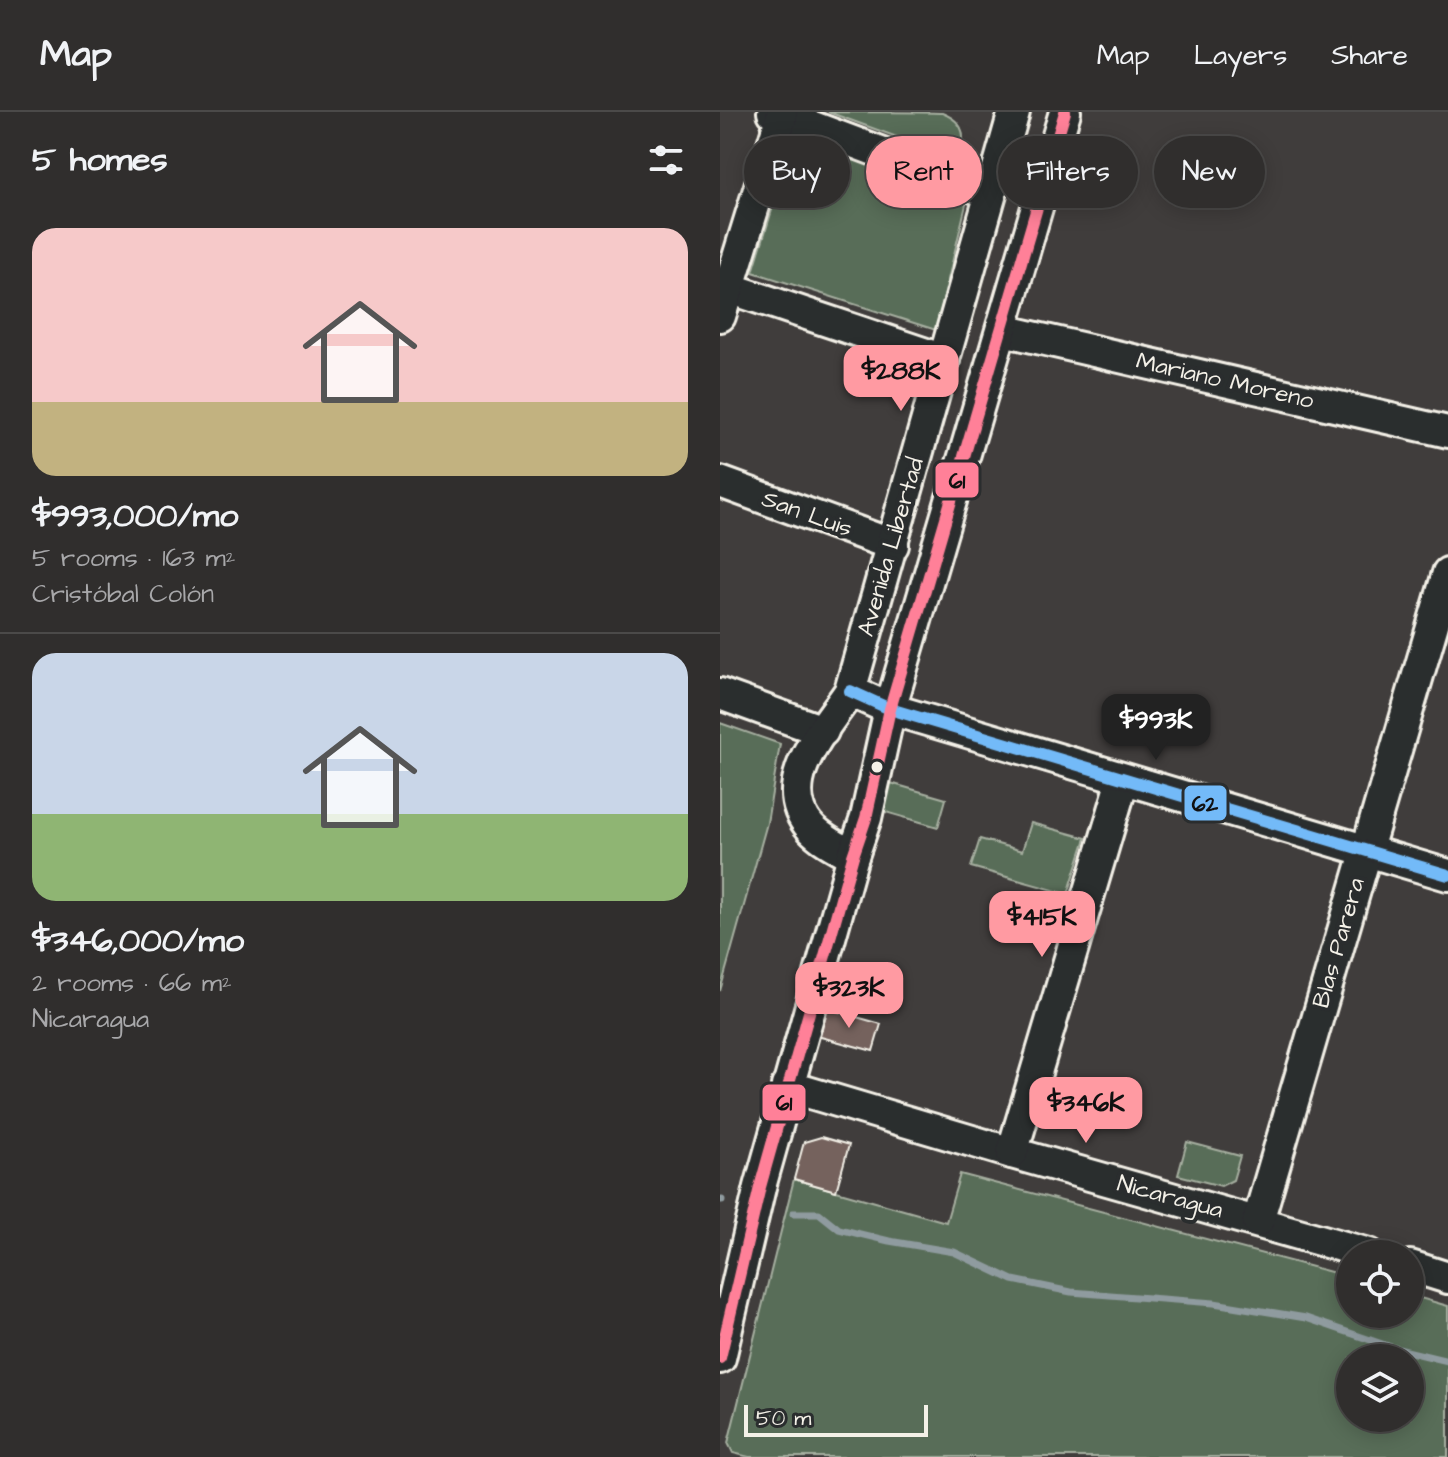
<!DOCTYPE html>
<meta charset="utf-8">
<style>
:root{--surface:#302e2d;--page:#383635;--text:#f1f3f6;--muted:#a8a8aa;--line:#4b4a49;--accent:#ff9aa2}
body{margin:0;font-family:"Architects Daughter",sans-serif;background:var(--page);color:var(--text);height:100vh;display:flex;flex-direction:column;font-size:30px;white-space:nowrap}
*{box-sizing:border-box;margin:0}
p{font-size:26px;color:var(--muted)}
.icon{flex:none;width:44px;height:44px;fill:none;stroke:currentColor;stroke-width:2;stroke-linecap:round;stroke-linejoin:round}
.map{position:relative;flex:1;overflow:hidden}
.drawer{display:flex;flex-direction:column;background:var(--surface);width:720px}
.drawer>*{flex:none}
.top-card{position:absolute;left:24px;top:24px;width:584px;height:72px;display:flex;gap:16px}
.fabs{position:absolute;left:616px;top:1128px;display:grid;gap:16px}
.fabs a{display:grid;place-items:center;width:88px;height:88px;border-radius:50%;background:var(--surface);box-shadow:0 4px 20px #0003,0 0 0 2px var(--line);font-size:40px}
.scale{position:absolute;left:24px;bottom:20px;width:184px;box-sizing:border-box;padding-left:8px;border:4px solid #f4f1e8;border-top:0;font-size:22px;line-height:28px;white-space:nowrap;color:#f4f1e8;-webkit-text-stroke:6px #2a2d2e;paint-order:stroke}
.price{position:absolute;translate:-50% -68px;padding:0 18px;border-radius:16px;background:var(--accent);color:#111;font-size:26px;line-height:52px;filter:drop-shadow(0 2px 4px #0008)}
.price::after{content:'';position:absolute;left:50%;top:48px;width:24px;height:18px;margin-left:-12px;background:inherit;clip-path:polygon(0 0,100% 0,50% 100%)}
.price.selected{background:#222;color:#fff}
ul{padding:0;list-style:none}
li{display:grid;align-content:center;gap:16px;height:424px;padding:0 32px}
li+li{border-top:2px solid var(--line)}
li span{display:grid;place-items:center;height:248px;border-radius:24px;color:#555}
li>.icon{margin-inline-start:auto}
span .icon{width:144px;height:144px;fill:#fffc;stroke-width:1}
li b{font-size:34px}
h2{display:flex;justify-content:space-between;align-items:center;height:96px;padding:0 32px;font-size:34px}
.pill{padding:0 28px;border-radius:36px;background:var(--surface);box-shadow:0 4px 20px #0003,0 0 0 2px var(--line);font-size:28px;line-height:72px}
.pill.selected{background:var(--accent);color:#111}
header{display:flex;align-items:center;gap:48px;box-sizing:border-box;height:112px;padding:0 40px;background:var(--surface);border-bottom:2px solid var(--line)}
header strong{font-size:38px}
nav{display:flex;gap:44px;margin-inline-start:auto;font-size:28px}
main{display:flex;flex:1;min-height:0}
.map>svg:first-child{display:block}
.green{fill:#596d59;stroke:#a6afa0;stroke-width:2;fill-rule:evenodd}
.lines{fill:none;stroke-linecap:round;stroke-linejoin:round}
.stream{stroke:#8f9b9f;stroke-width:7}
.building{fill:#74625d;stroke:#f4f1e8;stroke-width:2}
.minor-casing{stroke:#f4f1e8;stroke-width:36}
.minor{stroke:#2a2d2e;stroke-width:30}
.bus-1-casing{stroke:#2a2d2e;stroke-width:18}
.bus-2-casing{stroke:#2a2d2e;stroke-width:18}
.bus-1{stroke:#73baf8;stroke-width:12}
.bus-2{stroke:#ff8098;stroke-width:12}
.bus-dot{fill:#f4f1e8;stroke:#2a2d2e;stroke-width:3}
.labels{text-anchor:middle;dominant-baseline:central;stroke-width:8;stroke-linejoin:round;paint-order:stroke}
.street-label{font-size:24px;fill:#f4f1e8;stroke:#2a2d2e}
.line-badge{stroke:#2a2d2e;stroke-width:3}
.pale-badge-label{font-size:22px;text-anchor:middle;font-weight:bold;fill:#111}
</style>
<header>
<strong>Map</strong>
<nav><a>Map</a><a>Layers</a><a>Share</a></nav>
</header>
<main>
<section class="drawer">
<h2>5 homes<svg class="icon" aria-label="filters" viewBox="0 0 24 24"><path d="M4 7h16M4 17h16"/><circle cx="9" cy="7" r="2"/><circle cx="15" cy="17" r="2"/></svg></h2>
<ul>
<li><span style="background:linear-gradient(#f6c9c9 70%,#c2b280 0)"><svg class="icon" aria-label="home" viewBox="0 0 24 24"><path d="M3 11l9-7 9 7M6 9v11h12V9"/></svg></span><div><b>$993,000/mo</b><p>5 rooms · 163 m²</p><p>Cristóbal Colón</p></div></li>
<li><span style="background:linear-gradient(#c9d6e8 65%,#8fb573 0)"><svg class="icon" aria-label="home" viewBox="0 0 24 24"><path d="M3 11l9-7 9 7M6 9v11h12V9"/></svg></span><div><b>$346,000/mo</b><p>2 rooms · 66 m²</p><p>Nicaragua</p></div></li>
</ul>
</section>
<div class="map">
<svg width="728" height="1345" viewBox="0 0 728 1345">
<rect width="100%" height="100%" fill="#403d3c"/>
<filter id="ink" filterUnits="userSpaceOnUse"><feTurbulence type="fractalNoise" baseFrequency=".0125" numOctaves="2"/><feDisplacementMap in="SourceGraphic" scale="16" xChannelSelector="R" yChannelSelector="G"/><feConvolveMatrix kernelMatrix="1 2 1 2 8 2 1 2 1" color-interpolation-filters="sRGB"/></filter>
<g filter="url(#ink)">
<g class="green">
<path d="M108,0C130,0 206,0 222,1C235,6 244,14 243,28L235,40L221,41Z"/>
<polygon points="76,20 249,80 216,218 33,160"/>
<polygon points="0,611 60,632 47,711 0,879"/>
<polygon points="167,670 226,687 218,715 159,698"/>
<polygon points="311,711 366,726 348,782 251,755 260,727 302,739"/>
<polygon points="467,1030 520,1044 513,1068 501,1074 458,1063"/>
<path d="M240,1062L630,1165V1202H690V1183L728,1194V1345H29L13,1341L8,1331L74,1067L226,1110ZM630,1246H690V1306H630Z"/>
</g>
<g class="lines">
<g class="stream">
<polyline points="0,1088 2,1088"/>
<polyline points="73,1101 99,1101 119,1117 169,1129 234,1140 293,1168 351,1180 494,1191 586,1206 674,1236 728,1249"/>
</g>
</g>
<g class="building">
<polygon points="105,896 161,912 153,939 97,924"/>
<polygon points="101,1025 129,1033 116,1079 74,1067 84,1030"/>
</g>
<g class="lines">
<defs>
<g id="minor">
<polyline points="53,0 269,81"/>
<polyline points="0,173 224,248"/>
<polyline points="0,204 62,3"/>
<polyline points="282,218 728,320"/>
<polyline points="0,370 173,433"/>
<polyline points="130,579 170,597 728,763"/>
<polyline points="0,582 103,619"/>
<path d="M133,744C119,736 102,728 91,716C52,671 104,618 130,579L294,0"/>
<polyline points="67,974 292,1041 649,1142"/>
<polyline points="292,1041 403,668"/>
<polyline points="538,1109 728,461"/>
<polyline points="690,1154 728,1166"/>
<polyline points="0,1246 40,1075 133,744 146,706 170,597 345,0"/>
</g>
</defs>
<use href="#minor" class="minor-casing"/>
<use href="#minor" class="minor"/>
<defs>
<polyline id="bus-1" points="130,579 170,597 728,763"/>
<polyline id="bus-2" points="0,1246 40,1075 133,744 146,706 170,597 345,0"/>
</defs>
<use href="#bus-1" class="bus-1-casing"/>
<use href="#bus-2" class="bus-2-casing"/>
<use href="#bus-1" class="bus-1"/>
<use href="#bus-2" class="bus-2"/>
</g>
</g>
<circle class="bus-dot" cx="157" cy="655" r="7"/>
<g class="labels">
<g class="street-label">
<text transform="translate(505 269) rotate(13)">Mariano Moreno</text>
<text transform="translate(87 402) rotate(20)">San Luis</text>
<text transform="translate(171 435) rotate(-74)">Avenida Libertad</text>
<text transform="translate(619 831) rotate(-74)">Blas Parera</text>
<text transform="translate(450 1085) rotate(15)">Nicaragua</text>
</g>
</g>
<g class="line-badge">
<rect x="214" y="349" width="46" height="38" rx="8" fill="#ff8098"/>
<rect x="463" y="672" width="45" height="38" rx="8" fill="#73baf8"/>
<rect x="41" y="971" width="46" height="39" rx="8" fill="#ff8098"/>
</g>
<g class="pale-badge-label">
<text x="237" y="376">61</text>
<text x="485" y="699">62</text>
<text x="64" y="998">61</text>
</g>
</svg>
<div class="fabs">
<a><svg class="icon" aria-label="locate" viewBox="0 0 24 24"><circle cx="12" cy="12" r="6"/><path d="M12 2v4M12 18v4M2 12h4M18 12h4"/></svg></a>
<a><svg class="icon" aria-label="layers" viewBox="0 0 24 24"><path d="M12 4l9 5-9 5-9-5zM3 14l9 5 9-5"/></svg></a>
</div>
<div class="scale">50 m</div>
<b class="price" style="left:181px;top:301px">$288K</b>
<b class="price selected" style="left:436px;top:650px">$993K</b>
<b class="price" style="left:322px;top:847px">$415K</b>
<b class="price" style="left:129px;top:918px">$323K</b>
<b class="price" style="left:366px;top:1033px">$346K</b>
<div class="top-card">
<a class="pill">Buy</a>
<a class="pill selected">Rent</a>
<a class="pill">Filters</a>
<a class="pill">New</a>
</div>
</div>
</main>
